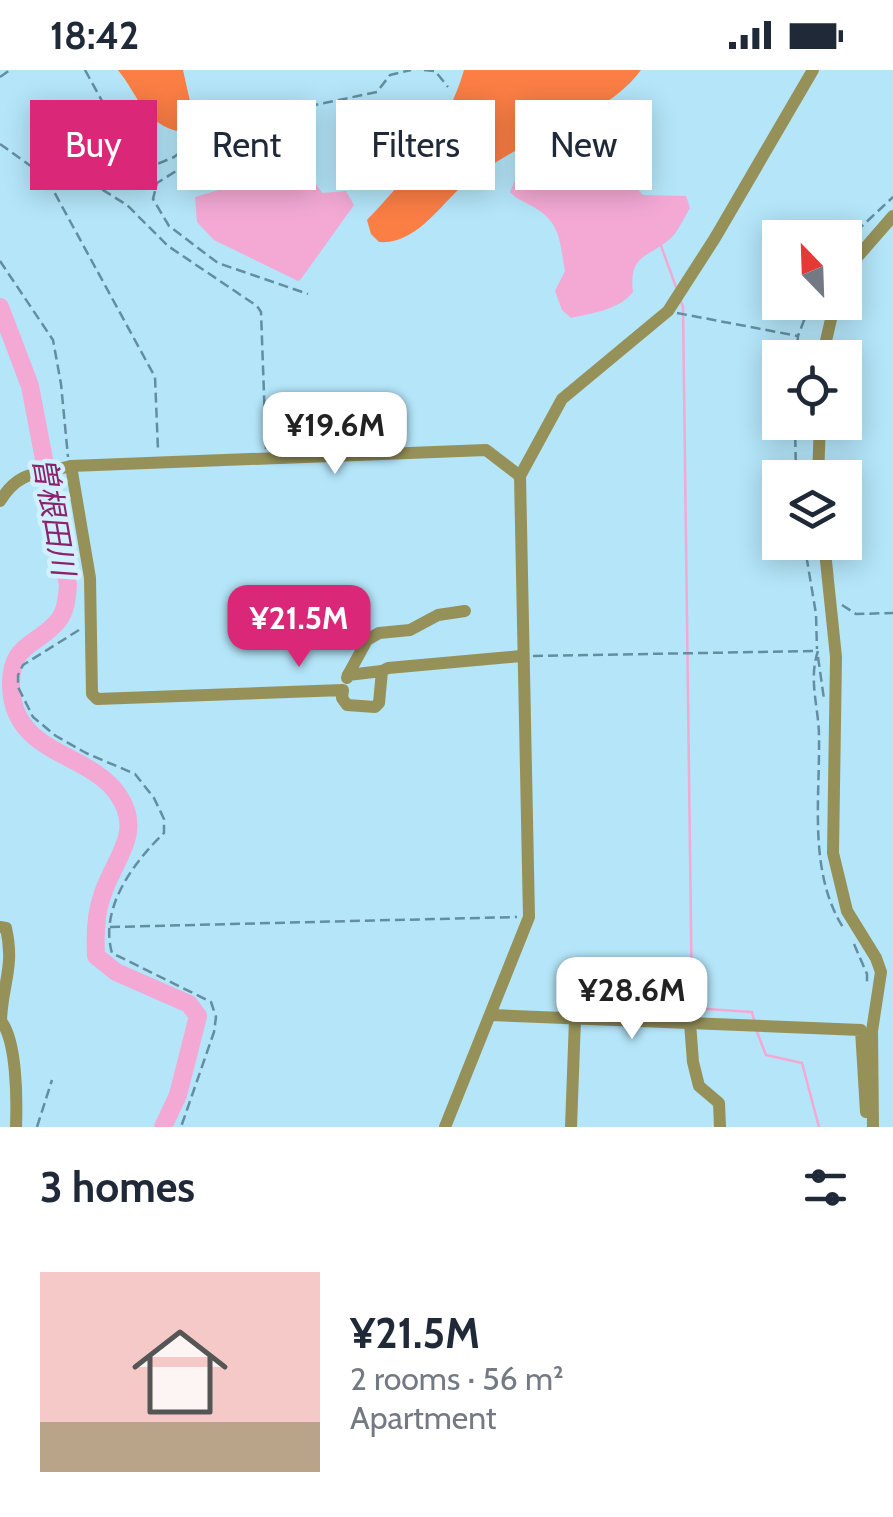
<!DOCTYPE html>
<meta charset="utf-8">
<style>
:root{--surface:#fff;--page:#f2f2f3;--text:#1f2937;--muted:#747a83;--line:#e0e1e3;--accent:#db2777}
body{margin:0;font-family:Cabin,"Noto Sans JP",sans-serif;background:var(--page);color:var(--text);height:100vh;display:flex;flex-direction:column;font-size:38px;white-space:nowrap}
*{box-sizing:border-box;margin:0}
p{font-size:32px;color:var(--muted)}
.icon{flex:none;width:55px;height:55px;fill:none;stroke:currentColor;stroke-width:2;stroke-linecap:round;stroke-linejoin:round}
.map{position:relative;height:1057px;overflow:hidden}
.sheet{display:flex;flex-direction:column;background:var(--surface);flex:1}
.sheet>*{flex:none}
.hud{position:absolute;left:30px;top:30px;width:835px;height:90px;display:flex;gap:20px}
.needle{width:65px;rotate:337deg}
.fabs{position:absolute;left:762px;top:150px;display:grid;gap:20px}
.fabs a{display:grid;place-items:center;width:100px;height:100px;border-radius:0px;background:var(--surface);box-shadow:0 5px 25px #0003;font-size:50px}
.price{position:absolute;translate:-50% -85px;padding:0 22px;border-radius:20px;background:#fff;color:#222;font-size:32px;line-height:65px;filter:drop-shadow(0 2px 5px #0008)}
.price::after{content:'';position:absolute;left:50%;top:60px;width:30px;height:22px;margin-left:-15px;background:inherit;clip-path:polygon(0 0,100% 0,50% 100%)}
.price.active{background:var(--accent);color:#fff}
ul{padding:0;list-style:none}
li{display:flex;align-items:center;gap:30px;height:250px;padding:0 40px}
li+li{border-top:2px solid var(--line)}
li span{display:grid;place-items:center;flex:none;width:280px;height:200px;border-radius:0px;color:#555}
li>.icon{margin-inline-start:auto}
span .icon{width:120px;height:120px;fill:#fffc;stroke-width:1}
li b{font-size:42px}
h2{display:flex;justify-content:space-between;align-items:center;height:120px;padding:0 40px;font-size:42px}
.tag{padding:0 35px;border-radius:0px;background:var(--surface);box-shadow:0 5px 25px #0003;font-size:35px;line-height:90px}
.tag.active{background:var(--accent);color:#fff}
.status{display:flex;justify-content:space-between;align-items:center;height:70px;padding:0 50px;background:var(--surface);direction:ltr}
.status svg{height:28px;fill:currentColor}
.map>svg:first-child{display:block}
.forest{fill:#fb7e45}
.water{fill:#f3a9d4}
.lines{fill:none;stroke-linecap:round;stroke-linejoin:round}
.stream{stroke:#f3a9d4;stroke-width:2.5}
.river{stroke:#f3a9d4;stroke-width:18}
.path{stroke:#638e9f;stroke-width:2.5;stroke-dasharray:10 5;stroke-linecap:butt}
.minor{stroke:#969159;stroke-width:12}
.labels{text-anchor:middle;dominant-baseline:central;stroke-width:9;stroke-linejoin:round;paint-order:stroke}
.water-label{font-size:30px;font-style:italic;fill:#8b226a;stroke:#cff0fc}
</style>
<div class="status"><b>18:42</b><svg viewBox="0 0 49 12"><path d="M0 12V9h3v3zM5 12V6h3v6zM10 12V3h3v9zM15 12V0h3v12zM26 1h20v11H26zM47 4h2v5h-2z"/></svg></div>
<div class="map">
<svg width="893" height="1057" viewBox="0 0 893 1057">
<rect width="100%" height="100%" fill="#b4e5f9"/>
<g class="forest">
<path d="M118,0H183L191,36L187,58L182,62C144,55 139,26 118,0Z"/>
<path d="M464,0H641C614,36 577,47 539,68C517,79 492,94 472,108C442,130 419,175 379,172L371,164L367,150C408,108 448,56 464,0Z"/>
</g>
<g class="water">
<path d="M613,49L636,70C631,93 624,106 643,125L686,126L690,138C686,144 678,161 673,166C651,188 628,182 633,222C619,240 592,243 571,248L562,240L555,221L565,201C560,176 562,155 537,139C527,132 518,131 510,122L521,95L554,83L562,58L578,51L587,54Z"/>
<path d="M246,93C270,97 291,108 316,114L322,123L346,121L354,135L301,209L298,211L214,170L197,152L195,127L222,119L227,103L234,95Z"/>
</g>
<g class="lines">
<g class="stream">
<polyline points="660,173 676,217"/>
<polyline points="680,229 683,237 692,938 752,942 754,950"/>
<polyline points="757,962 766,985 802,993 819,1057"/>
</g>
<path class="river" d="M0,237L30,316L68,515C67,528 66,541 58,551C37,576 10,573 11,616C13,686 90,681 119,726C144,764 113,790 102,826C95,845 95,866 96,886L116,902L189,934L198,946L178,1025L163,1057"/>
<g class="path">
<polyline points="85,0 107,40 89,96 90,112 127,135 168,176 257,236 261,242 266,379"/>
<polyline points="424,0 435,1 448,17"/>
<polyline points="0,7 10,0"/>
<polyline points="0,74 46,107 155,307 158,380"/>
<polyline points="194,74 202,80 197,88 157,113 153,129 169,156 218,193 308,224"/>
<polyline points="103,117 174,87 221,53 248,43 277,43 377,22 390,5 411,0"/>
<polyline points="845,172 893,127"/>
<polyline points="0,191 53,270 61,314 68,387"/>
<polyline points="677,243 798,266"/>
<polyline points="796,288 798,266 811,232"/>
<polyline points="795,352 796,408"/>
<polyline points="804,472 816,544 817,579"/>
<polyline points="842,535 856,544 893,543"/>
<path d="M79,560L23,595L18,605V617L33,647L56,666L86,683L135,704L154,728L164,749V763C134,792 99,838 112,883L211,932L216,947L214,962L181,1057"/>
<path d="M818,581C808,610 819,638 819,667C820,730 808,803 844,859"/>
<polyline points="533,586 815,581"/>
<polyline points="818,587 824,629"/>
<polyline points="110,857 517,847"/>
<polyline points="854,874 867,904 867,913"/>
<polyline points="37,1057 52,1010"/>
</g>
<g class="minor">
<polyline points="845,211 853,192 893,146"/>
<polyline points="822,288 835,232"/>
<polyline points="520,406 486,380 71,396 90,508 92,624 97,629 343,620 342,628 347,635 375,637 379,633 382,601 388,598 521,586"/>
<polyline points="818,408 820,352"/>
<path d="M0,431C20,399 38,405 71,396"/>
<polyline points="824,472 836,587 833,783 847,841 876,888 881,902 872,961 873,1057"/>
<polyline points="348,605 367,570 379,563 410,560 438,545 465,541"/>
<polyline points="347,608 348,605 382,601"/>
<path d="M0,857L6,858C15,898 2,914 1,951C17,971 17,1030 16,1057"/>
<polyline points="491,945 861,960 866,1042"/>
<polyline points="690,953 693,992 699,1016 719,1033 720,1057"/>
<polyline points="445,1057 529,847 520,406 562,329 668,241 715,168 813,0"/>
<polyline points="571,1057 575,949"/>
</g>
</g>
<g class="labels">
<g class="water-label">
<text transform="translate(54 446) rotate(80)">曽根田川</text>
</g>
</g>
</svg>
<div class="fabs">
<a><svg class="needle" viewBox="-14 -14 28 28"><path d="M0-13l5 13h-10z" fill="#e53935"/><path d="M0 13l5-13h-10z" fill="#747a83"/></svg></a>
<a><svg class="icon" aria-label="locate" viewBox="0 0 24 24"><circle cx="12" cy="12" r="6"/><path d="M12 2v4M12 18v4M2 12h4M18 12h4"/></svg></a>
<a><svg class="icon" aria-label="layers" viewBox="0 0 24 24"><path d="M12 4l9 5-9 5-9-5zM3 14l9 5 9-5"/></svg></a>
</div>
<b class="price" style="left:335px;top:407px">¥19.6M</b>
<b class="price active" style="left:299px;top:600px">¥21.5M</b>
<b class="price" style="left:632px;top:972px">¥28.6M</b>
<div class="hud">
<a class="tag active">Buy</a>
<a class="tag">Rent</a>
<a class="tag">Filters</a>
<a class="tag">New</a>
</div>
</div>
<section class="sheet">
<h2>3 homes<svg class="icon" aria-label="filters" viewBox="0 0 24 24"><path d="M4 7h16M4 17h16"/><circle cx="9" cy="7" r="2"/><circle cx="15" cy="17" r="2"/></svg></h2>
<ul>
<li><span style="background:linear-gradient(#f6c9c9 75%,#b9a48a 0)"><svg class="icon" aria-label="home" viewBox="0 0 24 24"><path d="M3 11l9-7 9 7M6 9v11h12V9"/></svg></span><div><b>¥21.5M</b><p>2 rooms · 56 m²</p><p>Apartment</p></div></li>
</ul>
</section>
